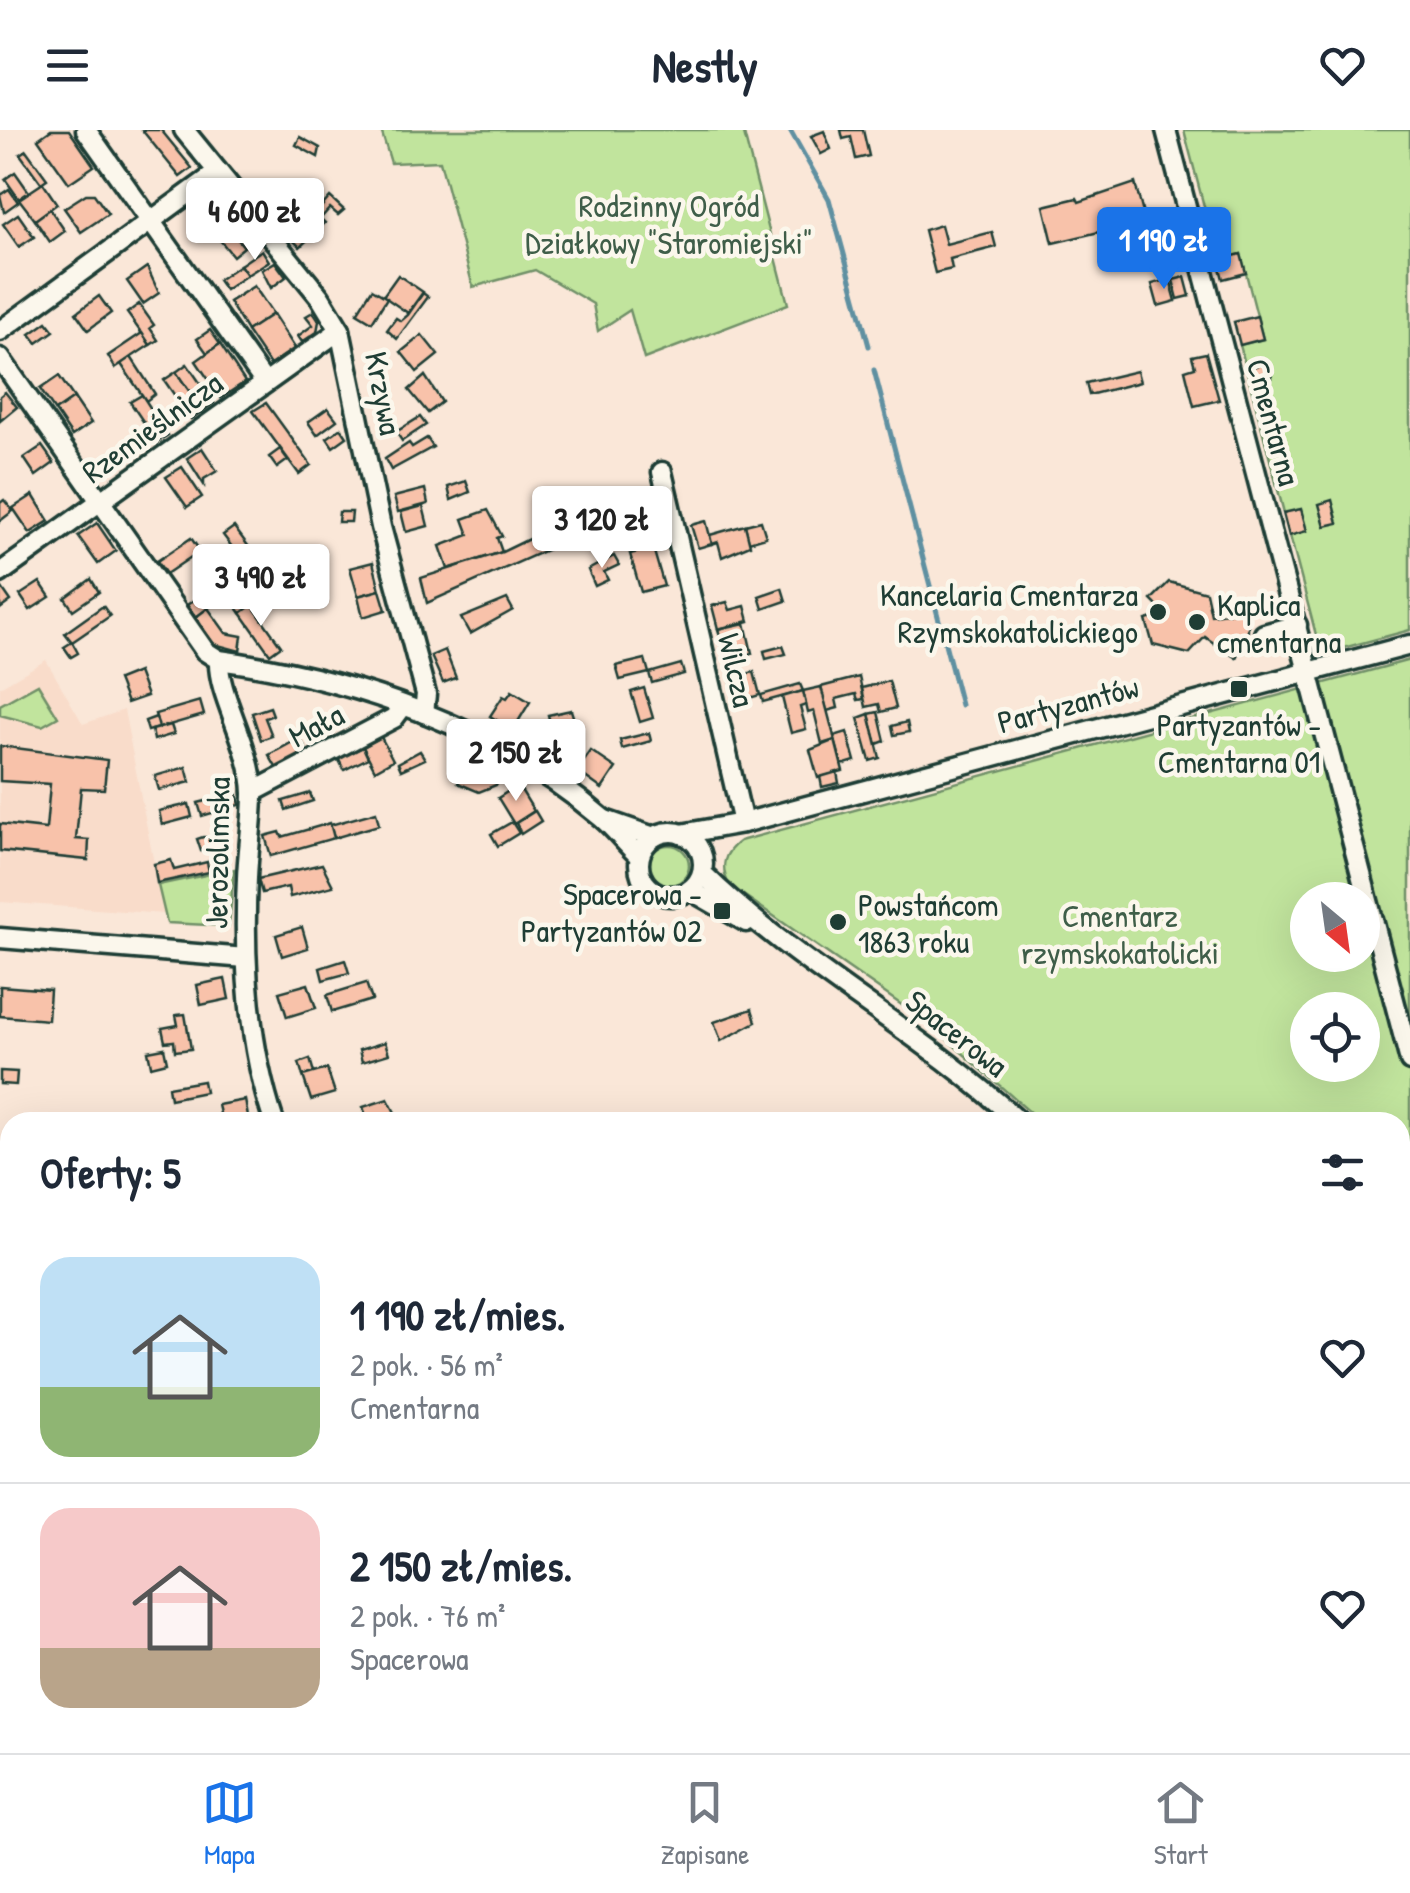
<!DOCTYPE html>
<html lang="pl">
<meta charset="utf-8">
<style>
:root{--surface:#fff;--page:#f2f2f3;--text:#1f2937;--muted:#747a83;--line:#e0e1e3;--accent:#1a73e8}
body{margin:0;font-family:"Patrick Hand",sans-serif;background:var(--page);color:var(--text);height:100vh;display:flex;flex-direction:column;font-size:38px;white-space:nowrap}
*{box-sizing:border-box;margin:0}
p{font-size:32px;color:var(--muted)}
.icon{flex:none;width:55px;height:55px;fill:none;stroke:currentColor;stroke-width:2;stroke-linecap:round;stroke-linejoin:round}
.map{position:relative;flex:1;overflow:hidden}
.panel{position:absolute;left:0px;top:982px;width:1410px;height:642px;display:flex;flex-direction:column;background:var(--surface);border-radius:30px 30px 0 0;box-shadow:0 10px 40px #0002}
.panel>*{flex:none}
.needle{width:65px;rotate:151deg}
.fabs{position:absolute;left:1290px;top:752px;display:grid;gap:20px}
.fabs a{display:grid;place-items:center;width:90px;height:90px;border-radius:50%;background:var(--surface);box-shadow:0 10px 40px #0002;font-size:50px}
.price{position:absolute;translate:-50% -85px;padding:0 22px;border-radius:10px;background:#fff;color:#222;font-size:32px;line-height:65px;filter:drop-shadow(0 2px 5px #0008)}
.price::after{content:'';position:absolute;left:50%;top:60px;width:30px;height:22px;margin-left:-15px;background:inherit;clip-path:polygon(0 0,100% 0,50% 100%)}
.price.active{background:var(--accent);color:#fff}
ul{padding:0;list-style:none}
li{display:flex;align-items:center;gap:30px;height:250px;padding:0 40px}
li+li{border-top:2px solid var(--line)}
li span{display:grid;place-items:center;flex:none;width:280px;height:200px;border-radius:30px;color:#555}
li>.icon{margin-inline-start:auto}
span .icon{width:120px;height:120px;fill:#fffc;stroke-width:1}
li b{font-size:42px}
h2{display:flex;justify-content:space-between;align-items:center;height:120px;padding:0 40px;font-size:42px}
header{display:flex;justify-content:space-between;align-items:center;height:130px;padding:0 40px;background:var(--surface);font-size:45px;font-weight:800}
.menu{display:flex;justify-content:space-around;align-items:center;height:140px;border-top:2px solid var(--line);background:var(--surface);font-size:28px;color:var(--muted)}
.menu a{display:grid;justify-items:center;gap:5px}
.menu .active{color:var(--accent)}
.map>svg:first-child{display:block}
.built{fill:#f9dcca}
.green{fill:#c1e49d;stroke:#709068;stroke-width:2.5;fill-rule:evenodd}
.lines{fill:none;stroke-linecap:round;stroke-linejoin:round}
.stream{stroke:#5e90a1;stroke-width:5}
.building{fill:#f8c2aa;stroke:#1f3d34;stroke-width:2.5}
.minor-casing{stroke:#1f3d34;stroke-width:25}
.minor{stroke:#fbf7ec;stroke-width:18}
.poi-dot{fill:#1f3d34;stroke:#fbf7ec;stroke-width:4}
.labels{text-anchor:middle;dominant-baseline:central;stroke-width:9;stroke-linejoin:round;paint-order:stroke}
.park-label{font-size:32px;fill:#3f5e49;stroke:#fbf7ec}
.street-label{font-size:32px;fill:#1f3d34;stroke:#fbf7ec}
.poi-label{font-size:32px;fill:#1f3d34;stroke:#fbf7ec;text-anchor:end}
</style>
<header><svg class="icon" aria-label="menu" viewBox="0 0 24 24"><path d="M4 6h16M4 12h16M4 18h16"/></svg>Nestly<svg class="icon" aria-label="heart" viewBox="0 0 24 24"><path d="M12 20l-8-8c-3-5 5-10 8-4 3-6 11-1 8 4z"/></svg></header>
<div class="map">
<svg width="1410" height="1623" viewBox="0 0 1410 1623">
<rect width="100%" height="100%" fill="#fae7d8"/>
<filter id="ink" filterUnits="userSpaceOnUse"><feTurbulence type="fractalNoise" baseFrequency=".01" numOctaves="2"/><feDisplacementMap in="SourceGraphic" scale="20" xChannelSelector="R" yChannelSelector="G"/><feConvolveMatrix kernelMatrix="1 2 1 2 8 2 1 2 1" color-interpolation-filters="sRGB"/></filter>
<g filter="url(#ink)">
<polygon class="built" points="46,530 83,594 124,580 164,784 0,772 0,557"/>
<g class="green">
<polygon points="381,0 743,0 788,174 644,229 630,180 598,201 593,174 535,140 473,157 440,31 391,33"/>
<polygon points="1184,0 1410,0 1410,500 1321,524 1240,215 1263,209 1241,124 1218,130"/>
<path d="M1410,530V1454L1400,1441V992H1041L932,896L729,755C720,737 723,723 740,711ZM1308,770H1362V825H1308ZM1308,880H1362V935H1308Z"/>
<polygon points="38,554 58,587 42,596 0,585 0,575"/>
<circle cx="669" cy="735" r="20"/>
<polygon points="234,739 229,796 167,793 158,755"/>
<polygon points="1400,1540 1410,1553 1410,1623 837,1623 834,1615 1400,1615"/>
</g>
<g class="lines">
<g class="stream">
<polyline points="790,0 829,69 869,216"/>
<polyline points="874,240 961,575"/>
</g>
</g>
<g class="building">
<polygon points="51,0 69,0 94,36 69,53 38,9"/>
<polygon points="142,0 161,0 192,38 180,47"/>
<polygon points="841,0 863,0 869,26 856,29 851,7 843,9"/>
<polygon points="824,1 831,19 821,24 811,6"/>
<polygon points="300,7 320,18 318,27 296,15"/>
<polygon points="26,20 47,49 41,53 20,24"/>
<polygon points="15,42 29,62 19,69 5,49"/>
<polygon points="43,53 57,74 35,90 19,69"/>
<polygon points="1135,53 1145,91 1053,113 1044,76 1077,68 1079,72"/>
<polygon points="9,59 18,72 4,82 0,65"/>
<polygon points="86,64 94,64 108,84 81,102 64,78"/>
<polygon points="330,67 344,80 338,85 330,78 321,88 316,83"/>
<polygon points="300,68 325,93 300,117 275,93"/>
<polygon points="50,79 65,101 50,112 35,90"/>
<polygon points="217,83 244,117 233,126 206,93"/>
<polygon points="18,84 34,107 19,117 3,94"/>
<polygon points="941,95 946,114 992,102 996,117 950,129 952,139 935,143 924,100"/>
<polygon points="262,120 269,131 247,145 240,135"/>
<polygon points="1241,124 1246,143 1223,149 1218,130"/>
<polygon points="275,132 286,147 271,158 262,140"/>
<polygon points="240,135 247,145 225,160 218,150"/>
<polygon points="147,137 159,163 143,174 127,151"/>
<polygon points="398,145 423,162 408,183 383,166"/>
<polygon points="1185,147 1190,166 1178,169 1173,150"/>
<polygon points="1170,149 1176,171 1158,176 1152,154"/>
<polygon points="254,156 273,184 247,201 229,172"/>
<polygon points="372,159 387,168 372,192 357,183"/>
<polygon points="423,163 428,167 397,209 387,200 396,188 401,191 408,185"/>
<polygon points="99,166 111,183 88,200 76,183"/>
<polygon points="139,174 154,195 150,198 158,210 150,215 127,183"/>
<polygon points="313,182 319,191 317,202 302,212 298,206 313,195 306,186"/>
<polygon points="273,184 295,218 270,235 247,201"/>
<polygon points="1257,186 1263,209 1240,215 1234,192"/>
<polygon points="47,192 54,201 37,213 30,204"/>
<polygon points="210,200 220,214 207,223 197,209"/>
<polygon points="142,203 150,215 115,238 108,226"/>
<polygon points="422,205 438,225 417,242 401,222"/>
<polygon points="220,214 245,252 221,268 196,231"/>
<polygon points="1206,223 1219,270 1194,276 1185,240 1195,237 1192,226"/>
<polygon points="131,227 155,264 146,271 121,234"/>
<polygon points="1268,232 1272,248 1253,254 1249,238"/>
<polygon points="187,234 214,273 203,281 176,242"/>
<polygon points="1137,241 1140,252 1089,265 1086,253"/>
<polygon points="176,242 203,281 191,289 164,250"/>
<polygon points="59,246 74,268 55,281 40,259"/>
<polygon points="425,246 442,272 428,283 409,260"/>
<polygon points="5,262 17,277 0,291 0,266"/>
<polygon points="142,265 168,305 157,312 130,272"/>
<polygon points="74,268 91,293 72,306 55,281"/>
<polygon points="266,273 311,335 299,344 253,281"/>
<polygon points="328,278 337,290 317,305 308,292"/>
<polygon points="420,287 426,295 402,311 396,302"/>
<polygon points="341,298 347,307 333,317 327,308"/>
<polygon points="427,308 433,317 391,340 385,329 409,313 412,317"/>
<polygon points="42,316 54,333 36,346 24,328"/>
<polygon points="202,318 217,341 204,349 204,355 187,328"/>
<polygon points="280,319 288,330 277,338 269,327"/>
<polygon points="182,337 202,367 187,377 166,347"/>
<polygon points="466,351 470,362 451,370 448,357"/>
<polygon points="425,359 428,374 398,382 394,367"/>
<polygon points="33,365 49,391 30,403 13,378"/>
<polygon points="4,370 13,381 0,391 0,373"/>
<polygon points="1332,370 1338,393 1325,396 1319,374"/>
<polygon points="423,376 428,396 406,402 401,382"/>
<polygon points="1301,379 1307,401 1289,406 1283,383"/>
<polygon points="488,380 502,406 497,408 502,422 448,439 440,416 469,405 463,389"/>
<polygon points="339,382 352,382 351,392 338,392"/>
<polygon points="706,391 712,414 698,418 691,395"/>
<polygon points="761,391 766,407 749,412 745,395"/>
<polygon points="97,393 116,421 98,434 78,406"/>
<polygon points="562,393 571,409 427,473 421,448 502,422"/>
<polygon points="745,395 750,415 722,427 718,412 712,414 710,405"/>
<polygon points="234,397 252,421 241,429 223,405"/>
<polygon points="191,408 200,421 166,444 157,431"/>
<polygon points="653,418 664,456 641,462 630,424"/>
<polygon points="614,426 619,435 604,442 608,450 595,456 588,440"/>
<polygon points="373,432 380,460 358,466 350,438"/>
<polygon points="227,446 235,458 196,487 187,475"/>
<polygon points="91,449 99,462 73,480 65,468"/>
<polygon points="247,450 263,470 241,483 227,464"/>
<polygon points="40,452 50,467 30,480 20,465"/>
<polygon points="1169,452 1206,462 1211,485 1248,481 1248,501 1236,528 1205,507 1189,524 1153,515 1146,490 1157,487 1159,478 1151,470"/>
<polygon points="2,458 11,471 0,479 0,460"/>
<polygon points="782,458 786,471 763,479 759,466"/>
<polygon points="380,460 386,480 363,487 358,466"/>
<polygon points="507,469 513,480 470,504 461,488"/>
<polygon points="727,472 730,480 745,476 749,491 718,499 712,476"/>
<polygon points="252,475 281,516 270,524 241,483"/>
<polygon points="103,476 110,486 72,512 65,503"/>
<polygon points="208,478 226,503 242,506 240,521 214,514 204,500 196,487"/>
<polygon points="745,493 752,523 726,529 718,499"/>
<polygon points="72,512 78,523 71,527 64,517"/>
<polygon points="783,516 786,524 766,529 764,521"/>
<polygon points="445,520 456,548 443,553 431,526"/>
<polygon points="645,529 649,543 620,550 616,536"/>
<polygon points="681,534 684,544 652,553 649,543"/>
<polygon points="138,542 147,566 127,573 118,550"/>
<polygon points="754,542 760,565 736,572 730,548"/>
<polygon points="859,547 864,569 858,570 856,564 836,569 838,578 827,581 821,557"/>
<polygon points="889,551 896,578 881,582 879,574 866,577 862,558"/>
<polygon points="800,554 803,561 763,572 761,565"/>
<polygon points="821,557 835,610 822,614 814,581 808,583 803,561"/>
<polygon points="644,558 653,588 640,592 631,562"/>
<polygon points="512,561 530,572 513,600 490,586 503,566 507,568"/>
<polygon points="803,561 806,575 800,577 806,599 791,603 782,567"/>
<polygon points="200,571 204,585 159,598 155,584"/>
<polygon points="270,577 273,585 265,588 272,606 261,610 252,583"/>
<polygon points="571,580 575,593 560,597 549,589 548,585"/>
<polygon points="878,582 885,611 877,614 869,584"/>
<polygon points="869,584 880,628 870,631 858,588"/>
<polygon points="156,587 159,598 148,601 145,591"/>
<polygon points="549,589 560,597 545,620 533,613"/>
<polygon points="907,592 909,602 894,605 892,596"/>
<polygon points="171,595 174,604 154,610 152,600"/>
<polygon points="847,602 855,631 842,635 834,606"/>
<polygon points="649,603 651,611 622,619 620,610"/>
<polygon points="381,607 393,630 375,640 363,617"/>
<polygon points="300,608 307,622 277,639 269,625"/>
<polygon points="835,610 843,641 818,648 810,620"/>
<polygon points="557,613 575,625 569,635 551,624"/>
<polygon points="0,616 107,630 104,659 81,658 76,709 89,710 88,730 0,721 0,694 46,699 50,654 0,651"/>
<polygon points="363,617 368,628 344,640 338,628"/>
<polygon points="420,621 425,629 401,640 398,633"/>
<polygon points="591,621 616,638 602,659 577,641"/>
<polygon points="468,632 500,647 496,655 479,662 458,653"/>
<polygon points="186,637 190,652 159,660 155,646"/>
<polygon points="837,642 839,653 822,657 820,647"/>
<polygon points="518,655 534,681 514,694 498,668"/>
<polygon points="237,663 240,675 202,686 198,673"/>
<polygon points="310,663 313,671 286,680 283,671"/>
<polygon points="189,674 192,687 162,695 159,681"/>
<polygon points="535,681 541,691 521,704 516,693"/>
<polygon points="376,682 379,695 334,708 330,695"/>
<polygon points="512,692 519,703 498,716 491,704"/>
<polygon points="330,693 334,708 271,726 265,706 280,702 282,707"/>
<polygon points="203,707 213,708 215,717 201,721 197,709"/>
<polygon points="171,730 174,740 207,732 209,742 157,753 154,734"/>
<polygon points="322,734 333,756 290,767 288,757 262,763 258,749"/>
<polygon points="302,797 308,818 282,826 276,805"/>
<polygon points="345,830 349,843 323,850 320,838"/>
<polygon points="225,849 229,869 201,875 197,855"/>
<polygon points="366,853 372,870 332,882 327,865"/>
<polygon points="308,854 316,878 287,887 279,862"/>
<polygon points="0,856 50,860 48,890 0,886"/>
<polygon points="752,879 756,892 721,911 714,892"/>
<polygon points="185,884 191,919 175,921 174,911 165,912 162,898 178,895 176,885"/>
<polygon points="385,912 389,924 362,932 359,920"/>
<polygon points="164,918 167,932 151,936 148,921"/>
<polygon points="310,929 314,943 303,946 299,933"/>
<polygon points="327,939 335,963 311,970 303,946"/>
<polygon points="0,941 17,942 16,955 0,954"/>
<polygon points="203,951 205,962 170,969 168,957"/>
<polygon points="388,969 400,992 368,992 363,977"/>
<polygon points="245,970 249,992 222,992 218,975"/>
</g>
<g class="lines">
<defs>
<g id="minor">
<polyline points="86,0 265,253"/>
<polyline points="184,0 320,167 340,200 381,397 426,564 424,583"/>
<polyline points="1166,0 1410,931"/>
<polyline points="0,201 218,42"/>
<path d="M0,228L205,521L219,530C354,548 497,598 602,688C615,699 626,714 639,726"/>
<polyline points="662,342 743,693"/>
<polyline points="0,443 340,200"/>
<polyline points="1264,504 1297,495"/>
<path d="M219,530C217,564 252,617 253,663C253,691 248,720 247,748C243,830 248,914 274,992"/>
<polyline points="253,662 394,588 403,576"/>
<polyline points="605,690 654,707"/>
<circle cx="671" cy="734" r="32"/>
<polyline points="681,704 743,693 1410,515"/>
<path d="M702,743C798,837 920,900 1019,992"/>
<polyline points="690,760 746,792"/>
<polyline points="0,808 246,828"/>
<polyline points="1400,1169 1410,1166"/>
<polyline points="1400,1416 1410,1412"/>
<polyline points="1400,1468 1410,1481"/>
<polyline points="437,1615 438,1623"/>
</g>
</defs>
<use href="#minor" class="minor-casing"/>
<use href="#minor" class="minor"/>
</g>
</g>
<g class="poi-dot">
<circle cx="1158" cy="482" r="10"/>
<circle cx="1197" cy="492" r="10"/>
<rect x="1229" y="549" width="20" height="20" rx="5"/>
<rect x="712" y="771" width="20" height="20" rx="5"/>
<circle cx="838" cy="792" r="10"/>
</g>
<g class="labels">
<g class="park-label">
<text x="669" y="75">Rodzinny Ogród<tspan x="669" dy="37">Działkowy "Staromiejski"</tspan></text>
<text x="1120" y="785">Cmentarz<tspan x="1120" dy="37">rzymskokatolicki</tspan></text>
</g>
<g class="street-label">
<text transform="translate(384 263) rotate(79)">Krzywa</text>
<text transform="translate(1274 292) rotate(75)">Cmentarna</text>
<text transform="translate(152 297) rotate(-36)">Rzemieślnicza</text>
<text transform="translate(737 540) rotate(77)">Wilcza</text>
<text transform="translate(1068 574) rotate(-15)">Partyzantów</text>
<text transform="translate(316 595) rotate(-28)">Mała</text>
<text transform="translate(217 723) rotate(-89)">Jerozolimska</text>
<text transform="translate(957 903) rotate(38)">Spacerowa</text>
</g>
<g class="poi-label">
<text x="1138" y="464">Kancelaria Cmentarza<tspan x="1138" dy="37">Rzymskokatolickiego</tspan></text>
<text x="1217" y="474" text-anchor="start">Kaplica<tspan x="1217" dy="37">cmentarna</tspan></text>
<text x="1239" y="594" text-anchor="middle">Partyzantów -<tspan x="1239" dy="37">Cmentarna 01</tspan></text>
<text x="702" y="763">Spacerowa -<tspan x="702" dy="37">Partyzantów 02</tspan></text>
<text x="858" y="774" text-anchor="start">Powstańcom<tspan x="858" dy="37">1863 roku</tspan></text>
</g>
</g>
</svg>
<div class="fabs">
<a><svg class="needle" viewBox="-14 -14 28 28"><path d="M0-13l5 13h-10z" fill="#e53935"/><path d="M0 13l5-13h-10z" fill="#747a83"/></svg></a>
<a><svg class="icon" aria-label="locate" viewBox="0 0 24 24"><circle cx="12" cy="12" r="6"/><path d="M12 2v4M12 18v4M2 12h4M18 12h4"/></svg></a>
</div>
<b class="price" style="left:255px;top:133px">4 600 zł</b>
<b class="price active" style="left:1164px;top:162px">1 190 zł</b>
<b class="price" style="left:602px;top:441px">3 120 zł</b>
<b class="price" style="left:261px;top:499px">3 490 zł</b>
<b class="price" style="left:516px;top:674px">2 150 zł</b>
<section class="panel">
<h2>Oferty: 5<svg class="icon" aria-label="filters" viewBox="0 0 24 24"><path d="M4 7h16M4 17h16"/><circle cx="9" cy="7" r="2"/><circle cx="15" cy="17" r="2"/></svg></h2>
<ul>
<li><span style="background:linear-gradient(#bfe0f5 65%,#8fb573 0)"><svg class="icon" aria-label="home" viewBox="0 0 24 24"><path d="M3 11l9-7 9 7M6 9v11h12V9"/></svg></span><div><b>1 190 zł/mies.</b><p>2 pok. · 56 m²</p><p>Cmentarna</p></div><svg class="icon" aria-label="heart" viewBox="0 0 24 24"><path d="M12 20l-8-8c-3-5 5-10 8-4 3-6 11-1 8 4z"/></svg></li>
<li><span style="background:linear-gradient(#f6c9c9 70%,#b9a48a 0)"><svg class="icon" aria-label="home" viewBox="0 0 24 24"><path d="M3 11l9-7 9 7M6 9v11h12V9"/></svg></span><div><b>2 150 zł/mies.</b><p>2 pok. · 76 m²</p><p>Spacerowa</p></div><svg class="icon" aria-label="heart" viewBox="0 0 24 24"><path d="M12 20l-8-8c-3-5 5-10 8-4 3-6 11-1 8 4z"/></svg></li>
</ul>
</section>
</div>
<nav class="menu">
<a class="active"><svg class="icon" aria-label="map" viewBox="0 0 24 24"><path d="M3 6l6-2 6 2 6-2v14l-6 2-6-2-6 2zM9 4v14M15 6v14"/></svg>Mapa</a>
<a><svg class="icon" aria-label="saved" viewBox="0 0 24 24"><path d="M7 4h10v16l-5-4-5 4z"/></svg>Zapisane</a>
<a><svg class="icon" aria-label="home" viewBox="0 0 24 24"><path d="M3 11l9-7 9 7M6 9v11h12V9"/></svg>Start</a>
</nav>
